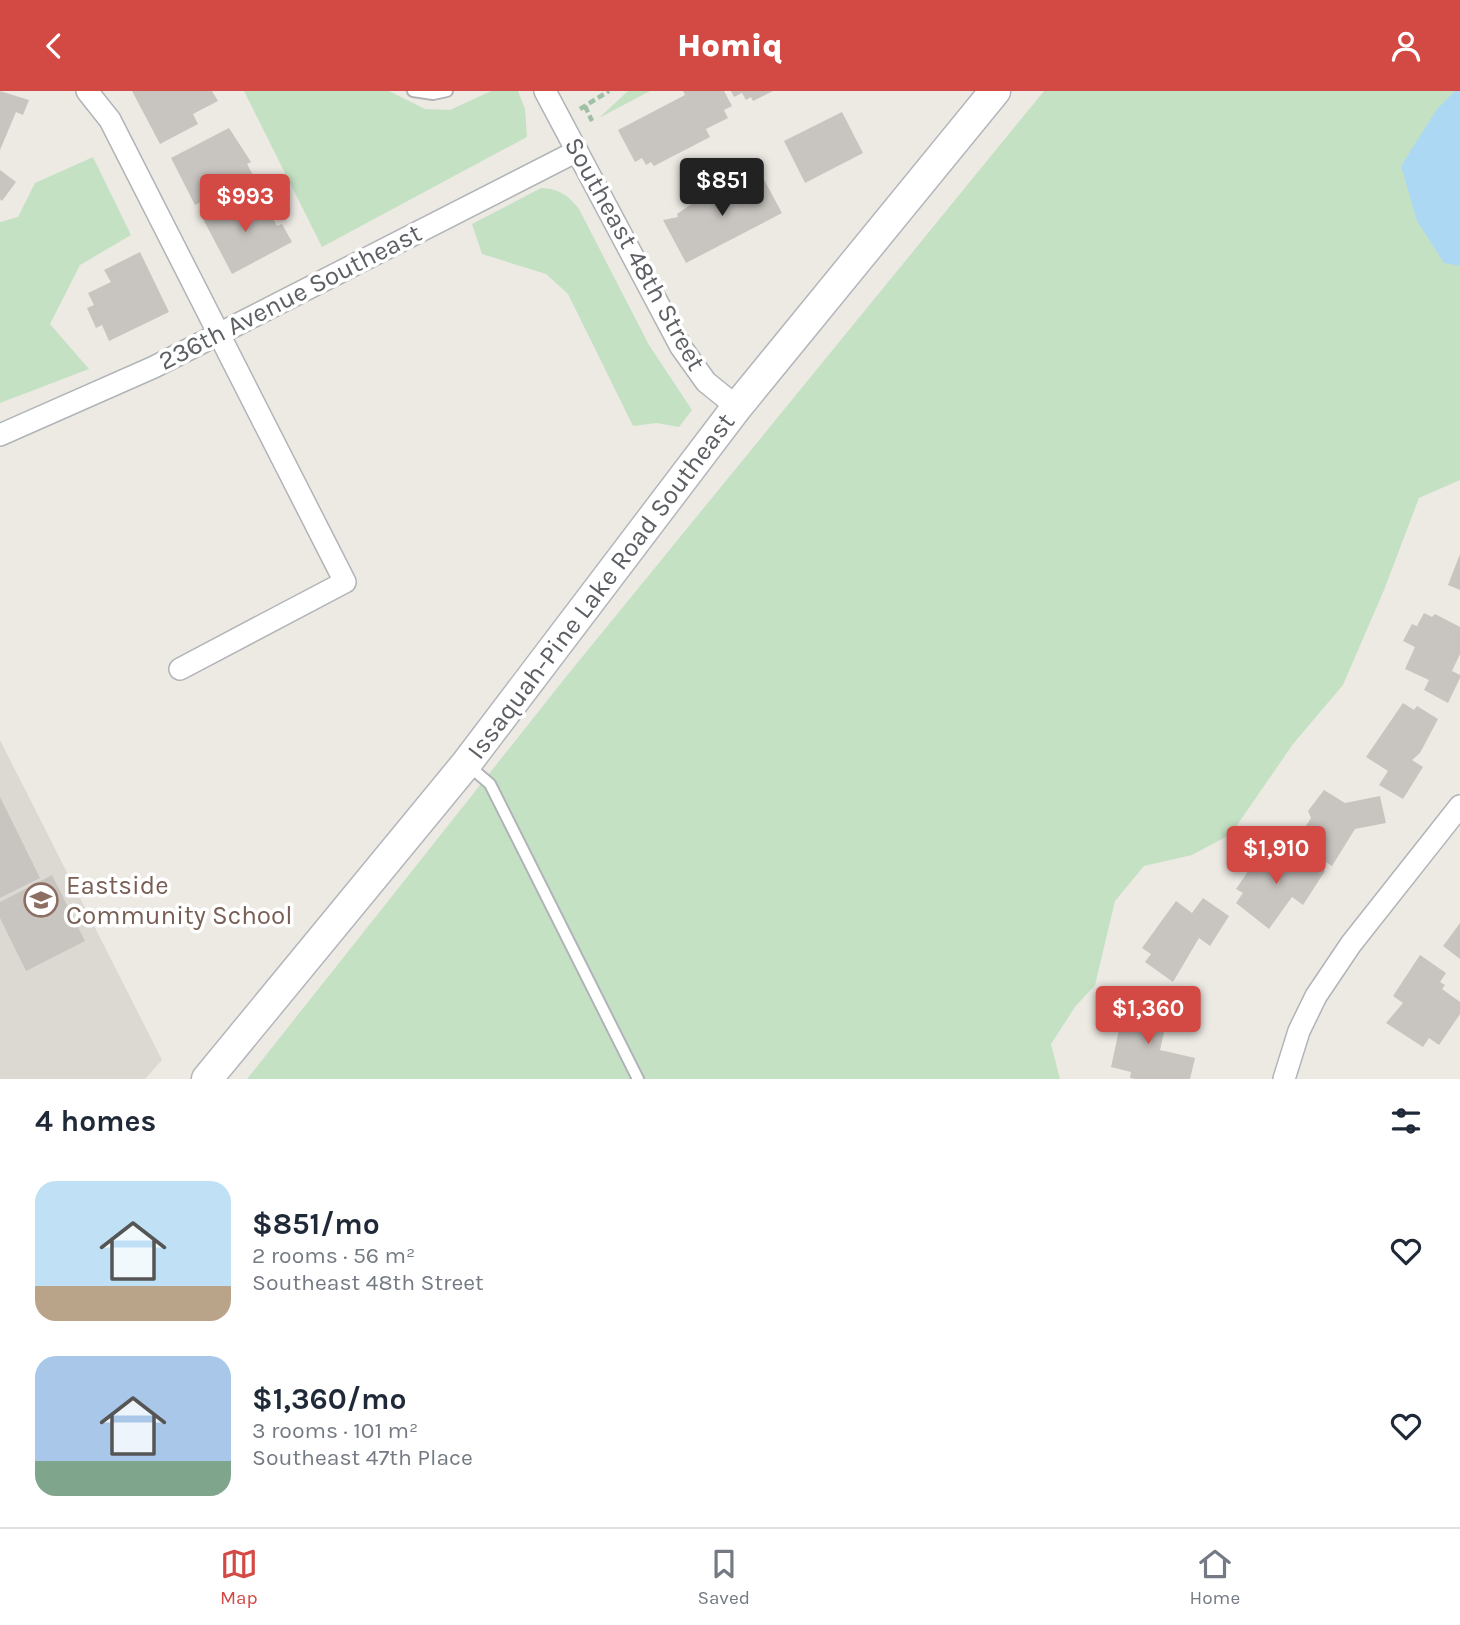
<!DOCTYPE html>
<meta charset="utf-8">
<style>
:root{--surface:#fff;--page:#f2f2f3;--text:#1f2937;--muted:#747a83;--line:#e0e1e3;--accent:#d34944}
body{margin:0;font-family:Karla,sans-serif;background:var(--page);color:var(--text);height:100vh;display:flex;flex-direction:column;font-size:26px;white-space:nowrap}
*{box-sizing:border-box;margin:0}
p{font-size:23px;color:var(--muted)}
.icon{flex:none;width:38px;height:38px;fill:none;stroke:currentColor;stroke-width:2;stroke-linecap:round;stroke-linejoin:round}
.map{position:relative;height:988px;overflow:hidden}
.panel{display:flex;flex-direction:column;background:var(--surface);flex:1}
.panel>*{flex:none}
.price{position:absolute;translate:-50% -60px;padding:0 16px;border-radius:7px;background:var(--accent);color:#fff;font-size:23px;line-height:46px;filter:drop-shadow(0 2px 4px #0008)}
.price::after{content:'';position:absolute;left:50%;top:42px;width:21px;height:16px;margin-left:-10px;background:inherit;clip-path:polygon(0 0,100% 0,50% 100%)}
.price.active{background:#222;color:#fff}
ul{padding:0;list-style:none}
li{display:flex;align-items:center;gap:21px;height:175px;padding:0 35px}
li span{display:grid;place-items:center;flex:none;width:196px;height:140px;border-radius:21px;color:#555}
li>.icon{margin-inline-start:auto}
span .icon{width:84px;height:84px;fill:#fffc;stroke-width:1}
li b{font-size:30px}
h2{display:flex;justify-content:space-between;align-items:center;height:84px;padding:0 35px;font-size:30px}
header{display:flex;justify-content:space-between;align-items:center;height:91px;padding:0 35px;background:var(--accent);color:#fff;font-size:32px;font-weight:800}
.tabs{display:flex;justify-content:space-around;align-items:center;height:98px;border-top:2px solid var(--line);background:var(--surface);font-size:19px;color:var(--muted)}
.tabs a{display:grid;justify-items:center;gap:4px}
.tabs .active{color:var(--accent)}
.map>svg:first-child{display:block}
.education{fill:#dcd9d3}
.green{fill:#c5e1c4}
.water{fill:#add8f4}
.building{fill:#c8c5c1}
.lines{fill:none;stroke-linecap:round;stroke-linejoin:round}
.lane-casing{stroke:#b1b4b7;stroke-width:14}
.street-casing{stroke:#b1b4b7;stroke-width:24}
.secondary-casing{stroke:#b3b6ba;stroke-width:33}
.path{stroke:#9ec1a6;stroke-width:4.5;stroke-dasharray:7 3.5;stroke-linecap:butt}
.lane{stroke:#fff;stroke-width:10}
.street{stroke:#fff;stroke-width:21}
.secondary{stroke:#fff;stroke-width:30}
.labels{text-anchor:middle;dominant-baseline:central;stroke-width:7;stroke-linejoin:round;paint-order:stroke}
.street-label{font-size:26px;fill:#5c5f63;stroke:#fff}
.education-label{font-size:26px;fill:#785e54;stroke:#fff;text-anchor:start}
</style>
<header><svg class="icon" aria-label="back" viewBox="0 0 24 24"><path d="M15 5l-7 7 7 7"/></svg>Homiq<svg class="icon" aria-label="person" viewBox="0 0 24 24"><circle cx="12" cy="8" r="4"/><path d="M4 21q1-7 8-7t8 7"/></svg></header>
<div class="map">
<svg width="1460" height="988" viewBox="0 0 1460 988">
<rect width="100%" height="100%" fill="#edeae4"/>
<polygon class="education" points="0,649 162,969 145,988 0,988"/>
<g class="green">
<polygon points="244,0 389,0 425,18 450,19 491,0 518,0 525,18 527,46 322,156"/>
<polygon points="628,0 650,0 599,27"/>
<polygon points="1044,0 1460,0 1460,389 1419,407 1384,499 1343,594 1293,653 1231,743 1192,764 1144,775 1115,810 1095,894 1075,916 1051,953 1060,988 247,988 565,587"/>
<polygon points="93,66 131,144 80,174 50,233 89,278 0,312 0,131 18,126 35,92"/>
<path d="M541,97C560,98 568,104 579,118L649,254L692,319L679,336L656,332L633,335L568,203L546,183L482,163L472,133Z"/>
</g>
<polygon class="water" points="1455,0 1460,0 1460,175 1444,172 1417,130 1401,75 1437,18"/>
<g class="building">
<polygon points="0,0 29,9 23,24 16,21 0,59"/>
<polygon points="132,0 212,0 218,10 193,23 198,33 160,53"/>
<polygon points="683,0 724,0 732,15 724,19 728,27 706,38 710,46 654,75 651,71 646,74 642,67 635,71 618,39 685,4"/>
<polygon points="731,0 773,0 753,10 751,6 746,9 742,2 734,6"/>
<polygon points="842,21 863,62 805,92 784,50"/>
<polygon points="229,37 251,71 247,73 253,84 195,114 171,67"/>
<polygon points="0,79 16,91 2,110 0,108"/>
<polygon points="762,85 782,122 686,172 663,129 678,126 677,123 700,107 702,110 718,100 720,103 734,95 736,99 750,91 751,94"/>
<polygon points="262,107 277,135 282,133 292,151 232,183 202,126 235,109 240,119"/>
<polygon points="140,161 169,221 109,250 102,234 96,237 87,217 94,214 88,202 111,191 104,179"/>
<polygon points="1460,463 1460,499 1448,494"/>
<polygon points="1424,522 1432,526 1435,523 1460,536 1460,563 1452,580 1460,584 1460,587 1448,612 1424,599 1429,589 1405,578 1415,556 1403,550 1412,533 1417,535"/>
<polygon points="1403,612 1414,619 1417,615 1438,628 1420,662 1412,669 1423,676 1403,708 1379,694 1388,680 1366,666"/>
<polygon points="1324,699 1345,712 1380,705 1386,732 1355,738 1332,775 1301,755 1309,742 1304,738 1311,727 1308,720"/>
<polygon points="0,706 40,787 0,807"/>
<polygon points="1261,761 1275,770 1278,766 1292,776 1301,763 1325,780 1303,814 1292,806 1269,838 1236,812 1243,802 1236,798"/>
<polygon points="52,784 85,850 26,880 0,827 0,811"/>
<polygon points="1203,807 1229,825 1210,855 1199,847 1173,891 1145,871 1151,863 1142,857 1176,810 1192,822"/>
<polygon points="1460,832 1460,868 1443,855"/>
<polygon points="1420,864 1446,882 1440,891 1445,894 1442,898 1460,911 1460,923 1439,954 1429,947 1423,956 1386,932 1403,912 1393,905"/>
<polygon points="1141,908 1163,913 1160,931 1166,932 1160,959 1195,967 1190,988 1136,988 1130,987 1131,981 1111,976 1124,916 1138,919"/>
</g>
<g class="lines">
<defs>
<g id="lane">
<polyline points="413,0 433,3 447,0"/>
<polyline points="469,675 490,693 638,988"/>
</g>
<g id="street">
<polyline points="87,0 110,29 345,491 180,578"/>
<polyline points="545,0 681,256 706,291 737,316"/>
<polyline points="0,344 154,276 577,60"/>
<polyline points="1284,988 1299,940 1316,905 1351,853 1460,715"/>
</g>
<polyline id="secondary" points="207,988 466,673 737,316 995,0"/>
</defs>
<use href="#lane" class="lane-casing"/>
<use href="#street" class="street-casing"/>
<use href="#secondary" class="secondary-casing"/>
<g class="path">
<polyline points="585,15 592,30"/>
<polyline points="580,18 609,0"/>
</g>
<use href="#lane" class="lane"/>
<use href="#street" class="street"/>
<use href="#secondary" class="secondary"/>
</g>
<defs>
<symbol id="school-ring" viewBox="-11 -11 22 22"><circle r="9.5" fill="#fff" stroke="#8d6e63" stroke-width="1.5"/><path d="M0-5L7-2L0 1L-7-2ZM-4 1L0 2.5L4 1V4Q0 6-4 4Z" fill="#8d6e63"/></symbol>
</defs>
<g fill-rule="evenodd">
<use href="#school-ring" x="22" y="790" width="38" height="38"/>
</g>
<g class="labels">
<g class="street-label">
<text transform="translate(635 163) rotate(61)">Southeast 48th Street</text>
<text transform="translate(290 206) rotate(-27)">236th Avenue Southeast</text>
<text transform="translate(601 495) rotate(-53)">Issaquah-Pine Lake Road Southeast</text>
</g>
<g class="education-label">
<text x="66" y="794">Eastside<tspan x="66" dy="30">Community School</tspan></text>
</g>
</g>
</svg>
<b class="price active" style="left:722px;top:127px">$851</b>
<b class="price" style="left:245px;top:143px">$993</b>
<b class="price" style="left:1276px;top:795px">$1,910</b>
<b class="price" style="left:1148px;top:955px">$1,360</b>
</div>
<section class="panel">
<h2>4 homes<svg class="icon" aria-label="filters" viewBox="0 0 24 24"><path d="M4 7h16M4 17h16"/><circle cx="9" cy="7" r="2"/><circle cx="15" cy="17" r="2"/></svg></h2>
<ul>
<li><span style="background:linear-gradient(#bfe0f5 75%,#b9a48a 0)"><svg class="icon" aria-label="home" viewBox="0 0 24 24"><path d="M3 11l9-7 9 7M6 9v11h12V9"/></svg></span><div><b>$851/mo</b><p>2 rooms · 56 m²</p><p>Southeast 48th Street</p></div><svg class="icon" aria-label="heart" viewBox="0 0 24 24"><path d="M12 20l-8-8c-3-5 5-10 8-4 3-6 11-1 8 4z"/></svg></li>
<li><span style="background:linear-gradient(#a9c7e8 75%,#7fa58c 0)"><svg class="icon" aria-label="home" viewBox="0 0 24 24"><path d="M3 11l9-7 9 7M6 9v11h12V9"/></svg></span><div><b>$1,360/mo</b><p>3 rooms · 101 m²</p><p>Southeast 47th Place</p></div><svg class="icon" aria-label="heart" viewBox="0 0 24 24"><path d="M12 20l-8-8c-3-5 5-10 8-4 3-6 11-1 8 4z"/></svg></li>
</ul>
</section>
<nav class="tabs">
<a class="active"><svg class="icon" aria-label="map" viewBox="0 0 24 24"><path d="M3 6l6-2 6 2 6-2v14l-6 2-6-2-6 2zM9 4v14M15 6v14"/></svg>Map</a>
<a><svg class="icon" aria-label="saved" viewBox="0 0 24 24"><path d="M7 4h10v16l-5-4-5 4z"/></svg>Saved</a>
<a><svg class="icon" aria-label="home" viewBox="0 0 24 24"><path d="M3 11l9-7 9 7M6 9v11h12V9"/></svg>Home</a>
</nav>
